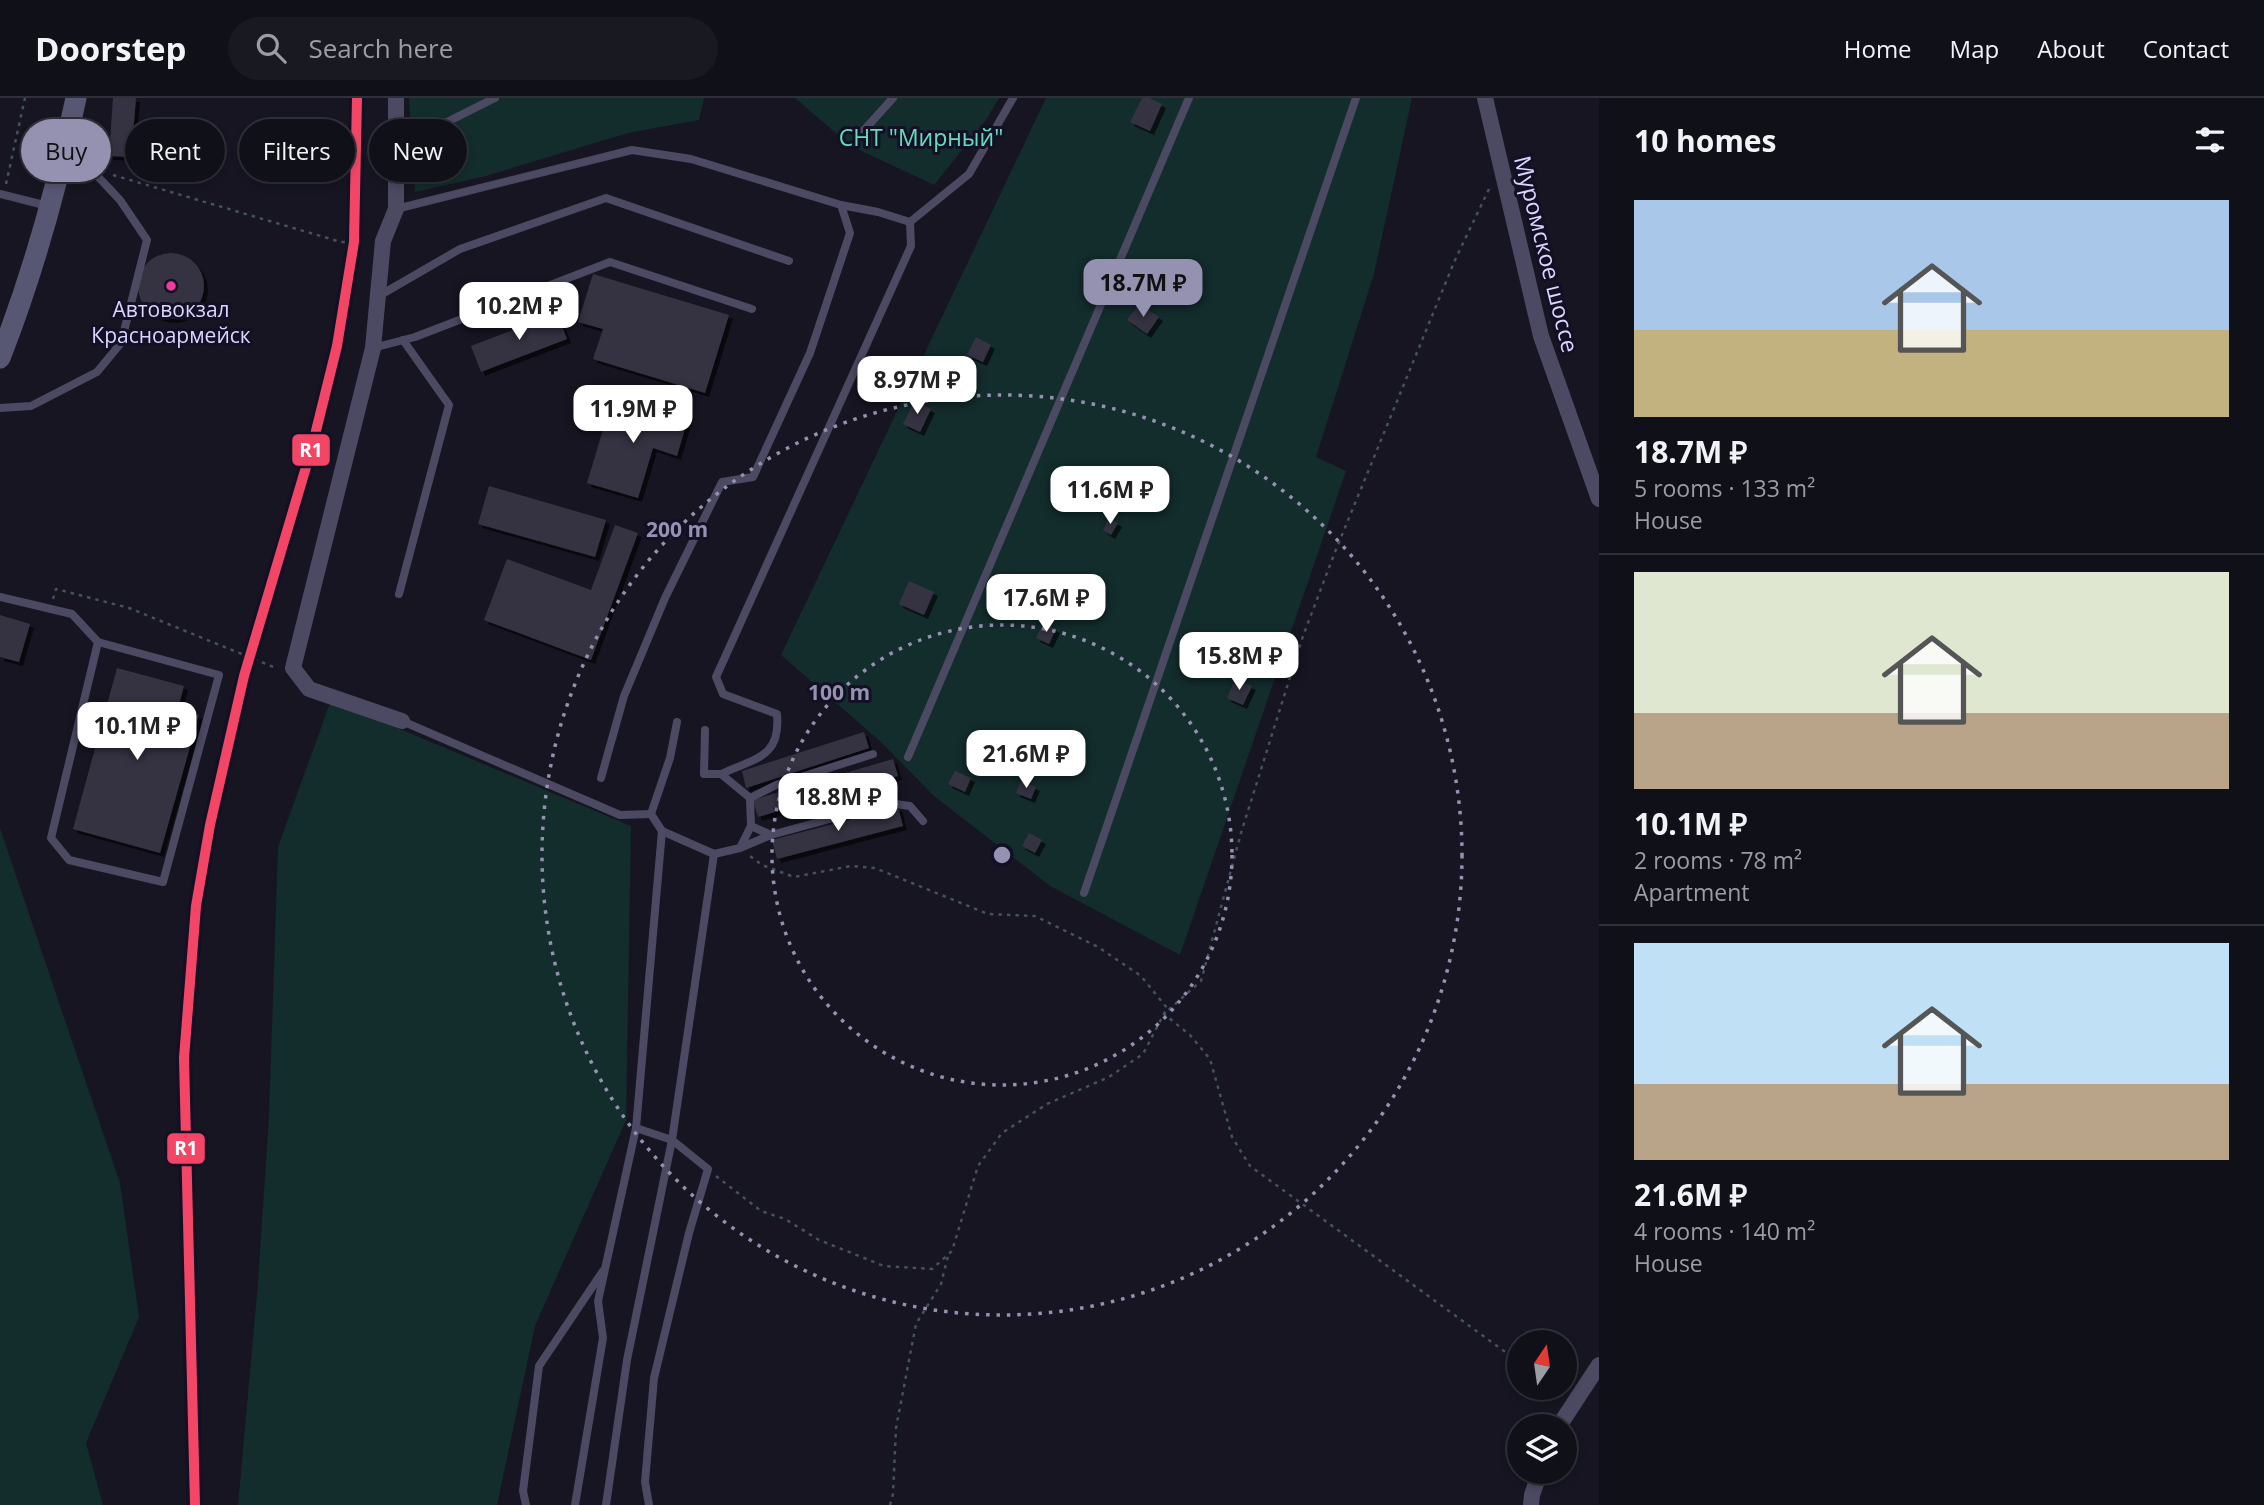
<!DOCTYPE html>
<meta charset="utf-8">
<style>
:root{--surface:#101019;--page:#191922;--text:#f1f3f6;--muted:#9c9da2;--line:#303038;--accent:#9592b1}
body{margin:0;font-family:"Open Sans",sans-serif;background:var(--page);color:var(--text);height:100vh;display:flex;flex-direction:column;font-size:26px;white-space:nowrap}
*{box-sizing:border-box;margin:0}
p{font-size:23px;color:var(--muted)}
.icon{flex:none;width:38px;height:38px;fill:none;stroke:currentColor;stroke-width:2;stroke-linecap:round;stroke-linejoin:round}
.map{position:relative;flex:1;overflow:hidden}
.side{display:flex;flex-direction:column;background:var(--surface);width:665px}
.side>*{flex:none}
.guide{position:absolute;left:21px;top:21px;width:665px;height:63px;display:flex;gap:14px}
.needle{width:46px;rotate:13deg}
.fabs{position:absolute;left:1507px;top:1232px;display:grid;gap:14px}
.fabs a{display:grid;place-items:center;width:70px;height:70px;border-radius:50%;background:var(--surface);box-shadow:0 4px 10px #0003,0 0 0 2px var(--line);font-size:35px}
.price{position:absolute;translate:-50% -60px;padding:0 16px;border-radius:14px;background:#fff;color:#222;font-size:23px;line-height:46px;filter:drop-shadow(0 2px 4px #0008)}
.price::after{content:'';position:absolute;left:50%;top:42px;width:21px;height:16px;margin-left:-10px;background:inherit;clip-path:polygon(0 0,100% 0,50% 100%)}
.price.current{background:var(--accent);color:#111}
ul{padding:0;list-style:none}
li{display:grid;align-content:center;gap:14px;height:371px;padding:0 35px}
li+li{border-top:2px solid var(--line)}
li span{display:grid;place-items:center;height:217px;border-radius:0px;color:#555}
li>.icon{margin-inline-start:auto}
span .icon{width:126px;height:126px;fill:#fffc;stroke-width:1}
li b{font-size:30px}
h2{display:flex;justify-content:space-between;align-items:center;height:84px;padding:0 35px;font-size:30px}
.pill{padding:0 24px;border-radius:32px;background:var(--surface);box-shadow:0 4px 10px #0003,0 0 0 2px var(--line);font-size:24px;line-height:63px}
.pill.current{background:var(--accent);color:#111}
header{display:flex;align-items:center;gap:42px;box-sizing:border-box;height:98px;padding:0 35px;background:var(--surface);border-bottom:2px solid var(--line)}
header strong{font-size:33px}
nav{display:flex;gap:38px;margin-inline-start:auto;font-size:24px}
.search{width:490px;height:63px;background:var(--page);display:flex;align-items:center;gap:18px;box-sizing:border-box;padding:0 24px;border-radius:38px;color:var(--muted);font-size:26px}
main{display:flex;flex:1;min-height:0}
.map>svg:first-child{display:block}
.green{fill:#132c2c}
.building{fill:#353343;filter:url(#shadow)}
.lines{fill:none;stroke-linecap:round;stroke-linejoin:round}
.path{stroke:#44515e;stroke-width:2.5;stroke-dasharray:3.5 5;stroke-linecap:butt}
.lane{stroke:#4b4a62;stroke-width:8}
.street{stroke:#4b4a62;stroke-width:16}
.secondary{stroke:#575774;stroke-width:21}
.rail-1-casing{stroke:#131026;stroke-width:16}
.rail-1{stroke:#f34667;stroke-width:10}
.ring{fill:none;stroke:#9592b1;stroke-width:3.5;stroke-dasharray:3.5 7}
.bus-dot{fill:#f13a9d;stroke:#131026;stroke-width:2.5}
.labels{text-anchor:middle;dominant-baseline:central;stroke-width:6;stroke-linejoin:round;paint-order:stroke}
.bus-label{font-size:21px;fill:#dad6fe;stroke:#131026}
.park-label{font-size:23px;fill:#63ddbb;stroke:#131026}
.street-label{font-size:23px;fill:#dad6fe;stroke:#131026}
.centre{fill:#9592b1;stroke:#131026;stroke-width:3.5}
.ring-label{font-size:21px;text-anchor:middle;font-weight:bold;fill:#9592b1;stroke:#131026;stroke-width:6;stroke-linejoin:round;paint-order:stroke}
.line-badge{stroke:#131026;stroke-width:2.5}
.badge-label{font-size:19px;text-anchor:middle;font-weight:bold;fill:#fff}
</style>
<header>
<strong>Doorstep</strong>
<div class="search"><svg class="icon" aria-label="search" viewBox="0 0 24 24"><circle cx="10" cy="10" r="6"/><path d="M15 15l6 6"/></svg>Search here</div>
<nav><a>Home</a><a>Map</a><a>About</a><a>Contact</a></nav>
</header>
<main>
<div class="map">
<svg width="1599" height="1407" viewBox="0 0 1599 1407">
<defs>
<filter id="shadow"><feDropShadow dx="4" dy="4" stdDeviation="0" flood-color="#0009"/></filter>
</defs>
<rect width="100%" height="100%" fill="#161521"/>
<g class="green">
<polygon points="409,0 704,0 699,22 628,35 486,78 415,94"/>
<polygon points="795,0 999,0 986,22 934,87 851,48"/>
<polygon points="1046,0 1412,0 1374,176 1316,359 1346,373 1180,857 1050,788 934,698 881,644 781,557"/>
<polygon points="331,602 631,728 626,1022 535,1228 497,1407 238,1407 258,1185 269,1017 278,749"/>
<polygon points="0,730 120,1085 139,1219 86,1345 103,1407 0,1407"/>
</g>
<g class="building">
<polygon points="113,0 136,0 131,59 109,58"/>
<polygon points="1142,0 1149,0 1162,6 1150,33 1130,24"/>
<circle cx="171" cy="188" r="33"/>
<polygon points="593,176 729,217 705,295 593,261 603,231 578,224"/>
<polygon points="1139,206 1159,219 1147,236 1127,222"/>
<polygon points="557,215 567,241 481,274 471,248"/>
<polygon points="976,239 991,247 983,264 967,257"/>
<polygon points="613,298 688,320 677,358 653,350 638,400 587,385"/>
<polygon points="914,303 931,311 920,334 903,326"/>
<polygon points="489,388 606,422 595,459 478,426"/>
<polygon points="1109,420 1118,425 1111,437 1103,432"/>
<polygon points="615,427 638,435 591,562 484,522 507,461 591,492"/>
<polygon points="909,483 934,494 924,517 899,506"/>
<polygon points="0,517 30,526 19,564 0,559"/>
<polygon points="1043,525 1056,531 1049,546 1036,540"/>
<polygon points="117,570 184,588 178,611 199,617 160,755 73,731"/>
<polygon points="1235,581 1252,588 1243,607 1227,600"/>
<polygon points="864,634 869,650 746,690 742,673"/>
<polygon points="893,661 898,678 758,719 753,702"/>
<polygon points="955,673 971,680 965,694 948,686"/>
<polygon points="1021,683 1036,689 1031,701 1016,695"/>
<polygon points="898,709 903,728 777,761 772,742"/>
<polygon points="1029,735 1042,742 1035,755 1022,748"/>
</g>
<g class="lines">
<g class="path">
<polyline points="113,77 341,144 366,144"/>
<polyline points="6,86 25,0"/>
<polyline points="1489,91 1455,162 1335,454 1303,538 1241,735 1201,883 1164,916 1190,937 1210,961 1232,1039 1250,1068 1519,1264"/>
<polyline points="53,501 56,491 129,510 276,570"/>
<polyline points="716,1078 761,1113 785,1121 819,1142 884,1168 932,1171 952,1153 978,1068 1002,1035 1047,1006 1109,979 1143,956 1167,910 1141,878 1098,849 1035,818 988,816 875,770 851,768 794,779 762,767 750,758"/>
<polyline points="890,1407 893,1396 896,1330 916,1226 941,1186 948,1158"/>
</g>
<g class="lane">
<polyline points="433,31 495,0"/>
<polyline points="857,40 893,0"/>
<polyline points="0,96 48,108"/>
<polyline points="396,111 632,52 691,61 841,107 878,114 910,124 969,76 1013,0"/>
<polyline points="377,199 460,151 606,100 789,163"/>
<polyline points="373,250 415,239 610,164 752,211"/>
<polyline points="0,310 31,308 97,274 121,245 147,142 120,102 69,48"/>
<polyline points="399,496 449,307 403,242"/>
<polyline points="0,499 72,516 98,544 219,577 163,784 69,762 51,740 98,544"/>
<polyline points="402,623 620,717 651,716"/>
<path d="M677,624L670,660L651,716L662,733L714,756L740,750L751,728L750,700L721,676C755,660 781,660 777,616L723,596L716,579L911,148L910,124"/>
<polyline points="705,632 704,676 721,676"/>
<polyline points="908,659 1189,0"/>
<polyline points="601,680 624,598 665,500 722,384 753,379 810,255 850,135 841,107"/>
<polyline points="750,700 776,687 873,656"/>
<polyline points="751,728 771,737 888,705 910,708 923,723"/>
<polyline points="740,750 771,737"/>
<polyline points="1084,795 1356,0"/>
<polyline points="636,1030 672,1042 708,1071 689,1135 654,1280 645,1384 649,1407"/>
<polyline points="526,1407 523,1393 539,1268 603,1173"/>
<polyline points="575,1407 603,1240 598,1203 636,1030 662,733"/>
<polyline points="606,1407 627,1262 672,1042 714,756"/>
</g>
<g class="street">
<polyline points="396,0 396,111 383,143 373,250 293,570 309,591 402,623"/>
<polyline points="1485,0 1541,238 1599,401"/>
<polyline points="1559,1328 1599,1267"/>
<polyline points="1531,1407 1532,1397 1540,1374"/>
</g>
<path class="secondary" d="M0,260C33,176 57,89 76,0"/>
<defs>
<polyline id="rail-1" points="195,1407 184,960 196,808 210,727 244,578 312,349 337,248 354,144 357,0"/>
</defs>
<use href="#rail-1" class="rail-1-casing"/>
<use href="#rail-1" class="rail-1"/>
</g>
<g class="ring">
<circle cx="1002" cy="757" r="230"/>
<circle cx="1002" cy="757" r="460"/>
</g>
<circle class="bus-dot" cx="171" cy="188" r="6"/>
<g class="labels">
<g class="bus-label">
<text x="171" y="211">Автовокзал<tspan x="171" dy="26">Красноармейск</tspan></text>
</g>
<g class="park-label">
<text x="921" y="39">СНТ "Мирный"</text>
</g>
<g class="street-label">
<text transform="translate(1547 156) rotate(76)">Муромское шоссе</text>
</g>
</g>
<circle cx="1002" cy="757" r="10" class="centre"/>
<g class="ring-label">
<text x="677" y="439">200 m</text>
<text x="839" y="602">100 m</text>
</g>
<g class="line-badge">
<rect x="291" y="335" width="40" height="34" rx="7" fill="#f34667"/>
<rect x="166" y="1034" width="40" height="33" rx="7" fill="#f34667"/>
</g>
<g class="badge-label">
<text x="311" y="359">R1</text>
<text x="186" y="1057">R1</text>
</g>
</svg>
<div class="fabs">
<a><svg class="needle" viewBox="-14 -14 28 28"><path d="M0-13l5 13h-10z" fill="#e53935"/><path d="M0 13l5-13h-10z" fill="#9c9da2"/></svg></a>
<a><svg class="icon" aria-label="layers" viewBox="0 0 24 24"><path d="M12 4l9 5-9 5-9-5zM3 14l9 5 9-5"/></svg></a>
</div>
<b class="price current" style="left:1143px;top:221px">18.7M ₽</b>
<b class="price" style="left:519px;top:244px">10.2M ₽</b>
<b class="price" style="left:917px;top:318px">8.97M ₽</b>
<b class="price" style="left:633px;top:347px">11.9M ₽</b>
<b class="price" style="left:1110px;top:428px">11.6M ₽</b>
<b class="price" style="left:1046px;top:536px">17.6M ₽</b>
<b class="price" style="left:1239px;top:594px">15.8M ₽</b>
<b class="price" style="left:137px;top:664px">10.1M ₽</b>
<b class="price" style="left:1026px;top:692px">21.6M ₽</b>
<b class="price" style="left:838px;top:735px">18.8M ₽</b>
<div class="guide">
<a class="pill current">Buy</a>
<a class="pill">Rent</a>
<a class="pill">Filters</a>
<a class="pill">New</a>
</div>
</div>
<section class="side">
<h2>10 homes<svg class="icon" aria-label="filters" viewBox="0 0 24 24"><path d="M4 7h16M4 17h16"/><circle cx="9" cy="7" r="2"/><circle cx="15" cy="17" r="2"/></svg></h2>
<ul>
<li><span style="background:linear-gradient(#a9c7e8 60%,#c2b280 0)"><svg class="icon" aria-label="home" viewBox="0 0 24 24"><path d="M3 11l9-7 9 7M6 9v11h12V9"/></svg></span><div><b>18.7M ₽</b><p>5 rooms · 133 m²</p><p>House</p></div></li>
<li><span style="background:linear-gradient(#dfe7d0 65%,#b9a48a 0)"><svg class="icon" aria-label="home" viewBox="0 0 24 24"><path d="M3 11l9-7 9 7M6 9v11h12V9"/></svg></span><div><b>10.1M ₽</b><p>2 rooms · 78 m²</p><p>Apartment</p></div></li>
<li><span style="background:linear-gradient(#bfe0f5 65%,#b9a48a 0)"><svg class="icon" aria-label="home" viewBox="0 0 24 24"><path d="M3 11l9-7 9 7M6 9v11h12V9"/></svg></span><div><b>21.6M ₽</b><p>4 rooms · 140 m²</p><p>House</p></div></li>
</ul>
</section>
</main>
